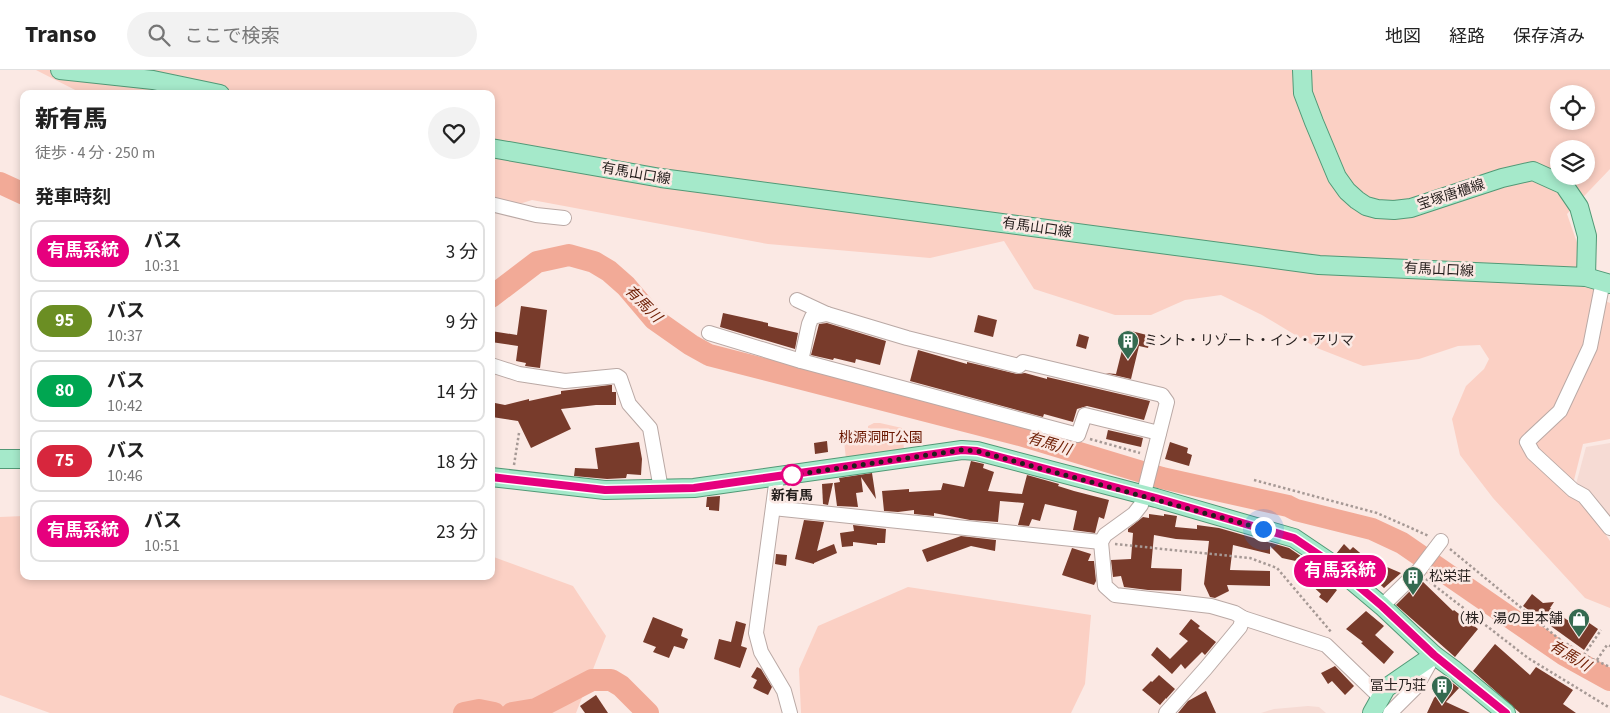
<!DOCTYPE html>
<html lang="ja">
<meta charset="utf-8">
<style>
body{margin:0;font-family:"Source Sans 3","Noto Sans JP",sans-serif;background:#f2f2f2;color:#222;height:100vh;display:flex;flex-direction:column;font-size:19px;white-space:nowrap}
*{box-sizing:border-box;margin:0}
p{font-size:16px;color:#767676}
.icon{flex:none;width:28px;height:28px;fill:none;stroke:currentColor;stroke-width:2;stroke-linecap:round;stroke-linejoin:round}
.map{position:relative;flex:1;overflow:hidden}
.sheet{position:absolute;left:20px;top:20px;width:475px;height:490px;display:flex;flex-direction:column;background:#fff;border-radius:10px;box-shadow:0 2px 8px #0003}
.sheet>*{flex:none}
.badge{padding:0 10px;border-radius:16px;font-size:18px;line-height:32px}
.controls{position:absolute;left:1550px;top:15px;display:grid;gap:10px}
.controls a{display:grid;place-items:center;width:45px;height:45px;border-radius:50%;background:#fff;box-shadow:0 2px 8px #0003;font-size:25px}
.you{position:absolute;width:25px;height:25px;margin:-12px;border:4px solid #fff;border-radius:50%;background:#1a73e8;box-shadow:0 0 0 8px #1a73e833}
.map>.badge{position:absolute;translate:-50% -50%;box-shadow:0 0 0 2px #fff}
h2{padding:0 15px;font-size:19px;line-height:45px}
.round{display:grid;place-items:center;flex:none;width:52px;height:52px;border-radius:26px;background:#f2f2f2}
.overview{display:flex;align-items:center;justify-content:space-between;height:85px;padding:0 15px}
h1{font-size:24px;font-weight:800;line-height:38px}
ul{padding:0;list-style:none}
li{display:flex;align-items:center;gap:15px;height:62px;margin:0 10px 8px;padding:0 5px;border:2px solid #e0e0e0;border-radius:10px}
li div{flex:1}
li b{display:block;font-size:19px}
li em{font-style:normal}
li .badge{min-width:55px;font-weight:700;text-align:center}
header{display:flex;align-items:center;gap:30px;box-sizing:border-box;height:70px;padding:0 25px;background:#fff;border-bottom:1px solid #e0e0e0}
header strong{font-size:24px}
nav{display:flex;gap:28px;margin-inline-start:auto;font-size:18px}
.search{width:350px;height:45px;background:#f2f2f2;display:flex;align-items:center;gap:12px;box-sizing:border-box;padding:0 18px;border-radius:28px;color:#767676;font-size:19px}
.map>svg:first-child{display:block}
</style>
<header>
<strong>Transo</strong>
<div class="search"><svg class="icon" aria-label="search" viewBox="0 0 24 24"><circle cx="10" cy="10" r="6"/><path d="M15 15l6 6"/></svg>ここで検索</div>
<nav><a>地図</a><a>経路</a><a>保存済み</a></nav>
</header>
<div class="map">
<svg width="1610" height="643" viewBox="0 0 1610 643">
<rect width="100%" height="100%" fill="#fbe9e4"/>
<g fill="#f6dbd4">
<polygon points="1610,373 1610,449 1576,414 1586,377"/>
<polygon points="1308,636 1319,637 1326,643 1261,643 1274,639"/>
</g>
<g fill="#fbd0c4" fill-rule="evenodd">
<path d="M36,0h1574v99l-43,45 29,83 14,6v136l-27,5 -10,40 37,57v67l-25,-10 -92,-100 -33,-43 -8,-36 14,-33 18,-17 5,-10 -9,-14 -22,1 -39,13 -56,7 -46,-18 -55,-33 -41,-20 -36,5 -34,15h-36l-81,-26 -30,-48 -74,17 -162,-14 -236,-44 -41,13v-119h-408zM1559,24h27v27h-27zM1559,79h27v27h-27z"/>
<polygon points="874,353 880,353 902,358 904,379 846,389 844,371 855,368 859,364 868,361 868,356"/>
<polygon points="24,446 24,506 491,506 491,486 573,516 606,566 576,643 50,643 0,625 0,447"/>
<polygon points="908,517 1091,545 1085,614 1071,643 801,643 799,599 818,556"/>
</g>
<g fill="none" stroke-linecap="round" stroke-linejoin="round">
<g stroke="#f2aa97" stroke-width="22">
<polyline points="0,113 24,124"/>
<polyline points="491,227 537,192 569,185 594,192 609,201 626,216 654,249 691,275 709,285 1020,365 1162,408 1288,436 1296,440 1372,459 1402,473 1563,584 1610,610"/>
<polyline points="464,643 479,640 494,643"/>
<polyline points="512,643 536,639 592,610 611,610 621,616 648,643"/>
</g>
</g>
<g fill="#783b2b">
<polygon points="521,236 547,240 540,298 525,296 526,293 516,291 518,276 491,272 491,261 517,265"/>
<polygon points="723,243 768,253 768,256 798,263 795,279 720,257"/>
<polygon points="978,245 997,250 993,267 974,262"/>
<polygon points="827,253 886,271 880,295 856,289 855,293 834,288 833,290 811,285 819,254"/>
<polygon points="1127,260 1151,266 1148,278 1139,276 1131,309 1105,303 1116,304"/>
<polygon points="1079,264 1089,267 1086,279 1076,276"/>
<polygon points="918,280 967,294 967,292 1017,304 1025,303 1047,309 1047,307 1150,331 1144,350 1087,336 1077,339 1073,352 1044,344 1043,347 910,311"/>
<polygon points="610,315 612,315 612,322 616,322 616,335 596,335 561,339 571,359 531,378 518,351 492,347 495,333 505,335 529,329 529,331 561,324 561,321"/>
<polygon points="1108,360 1143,368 1141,377 1106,369"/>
<polygon points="827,371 828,382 815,384 814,373"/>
<polygon points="639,372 642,389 641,405 627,404 626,408 607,409 574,406 575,398 598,399 595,378"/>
<polygon points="1170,372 1188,378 1187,383 1192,385 1189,396 1165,389"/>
<polygon points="971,391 984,394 983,398 994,402 988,421 1022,424 1027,405 1059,414 1058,416 1074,421 1109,430 1104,449 1099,447 1095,463 1073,460 1077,441 1045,434 1040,451 1032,449 1029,456 1018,455 1024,433 1000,431 998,452 970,450 934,443 934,446 914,444 914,440 898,442 884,441 882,421 909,419 909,422 941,420 943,413 964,417"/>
<polygon points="872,403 876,429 861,407 863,422 856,423 858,437 837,436 834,413 840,412 839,408"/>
<polygon points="833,413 828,435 823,434 822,414"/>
<polygon points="720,426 719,441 709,440 709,437 706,437 707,427"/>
<polygon points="1149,444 1164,446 1164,444 1177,446 1175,457 1197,459 1197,455 1219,458 1289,478 1314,495 1282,488 1270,476 1270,484 1233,475 1230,500 1270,501 1270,516 1227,515 1229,521 1215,528 1210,527 1204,514 1209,471 1176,469 1154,465 1151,498 1182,499 1181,521 1148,520 1124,517 1121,506 1113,507 1111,490 1131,489 1133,463 1128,462 1128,459 1143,447 1149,448"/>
<polygon points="804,450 824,452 817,481 834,474 837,483 814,493 814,494 795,489"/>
<polygon points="853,455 886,459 885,473 877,473 877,475 853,472 853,476 842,477 840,463 854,461"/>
<polygon points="961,466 996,470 995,481 971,476 927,492 922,480"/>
<polygon points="1344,474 1350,480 1353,477 1383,502 1387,497 1401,503 1384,518 1372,507 1368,511 1336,484"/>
<polygon points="1072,478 1091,484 1088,491 1094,491 1096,511 1094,515 1062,505"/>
<polygon points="776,484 787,485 786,496 775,494"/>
<polygon points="1296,501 1323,501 1333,509 1329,514 1337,520 1327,533 1319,527 1321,524"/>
<polygon points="1421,510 1453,541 1454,540 1478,559 1455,587 1396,535"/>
<polygon points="1532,524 1543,533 1554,532 1550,538 1576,556 1582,548 1598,559 1584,580 1523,536"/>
<polygon points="1366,541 1384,556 1375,565 1394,582 1384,594 1361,573 1363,572 1346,559"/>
<polygon points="653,547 683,559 681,566 688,569 684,579 674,576 669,588 653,582 656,577 643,572"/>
<polygon points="1191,549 1200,556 1198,558 1216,572 1205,585 1202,582 1185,599 1181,594 1172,604 1151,585 1157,577 1170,589 1188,571 1179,564"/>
<polygon points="736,551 746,554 741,576 747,578 740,598 714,589 719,569 731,572"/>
<polygon points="1495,574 1530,605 1536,597 1573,620 1563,634 1576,643 1520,643 1473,601"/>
<polygon points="1335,596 1354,616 1345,625 1332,611 1328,614 1321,603"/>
<polygon points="757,597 761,599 772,617 768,625 753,618 757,610 751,607"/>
<polygon points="1159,605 1175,619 1166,629 1166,628 1160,635 1142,620 1151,611 1152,612"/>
<polygon points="1450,611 1459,618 1446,632 1470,643 1427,643 1434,628"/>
<polygon points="1206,621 1216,643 1178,643 1188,631"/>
<polygon points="596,625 608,643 585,643 580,636"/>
</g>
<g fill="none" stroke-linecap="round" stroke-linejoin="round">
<g stroke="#baa9a5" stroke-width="16">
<g id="minor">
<polyline points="491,134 536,145 564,148"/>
<polyline points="1603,211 1590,277 1560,341 1527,372 1533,383 1573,420 1584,426 1610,458"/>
<polyline points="797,230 827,244 907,268 1019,296 1023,292 1162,325 1167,332 1141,435 1134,444 1105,465 1101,472 1105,516 1115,525 1211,536 1235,543 1243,548 1326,575 1380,627"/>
<polyline points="709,263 801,291 1078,365 1085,345 1159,363"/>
<polyline points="801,291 809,254 812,247 827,244"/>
<polyline points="491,295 519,304 565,311 617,306 620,308 629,334 650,358 661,419"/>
<polyline points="777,407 756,563 761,582 784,621 790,643"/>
<polyline points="773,438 1101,472"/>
<polyline points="1382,536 1419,500 1441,471"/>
<polyline points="1166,643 1206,598 1240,557 1243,548"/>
<polyline points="1390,643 1416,617 1433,587"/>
</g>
</g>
<g stroke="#519976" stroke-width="20">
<g id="major">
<polyline points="60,0 153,10 220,24"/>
<polyline points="1302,0 1303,23 1314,52 1337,107 1347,121 1357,130 1366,136 1377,139 1394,140 1411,138 1502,108 1533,101 1564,115 1579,137 1587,166 1586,207"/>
<polyline points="491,78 661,108 1319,195 1586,207 1610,214"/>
<polyline points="0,389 24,389"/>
<polyline points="491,407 605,420 694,418 962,380 977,381 1156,428 1294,468 1331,493 1382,536 1434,585 1453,599 1506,643"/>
<polyline points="1372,643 1386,618 1434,585"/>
</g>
</g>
<g stroke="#a69995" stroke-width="2.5" stroke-dasharray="2.5 2.5" stroke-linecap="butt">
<polyline points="1090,369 1140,383"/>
<polyline points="514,395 519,363"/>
<polyline points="1254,410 1377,443 1429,466"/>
<polyline points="1115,474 1250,488 1277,498 1332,563"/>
<polyline points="1450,479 1558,568 1584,585 1610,597"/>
<polyline points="1426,509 1528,588 1610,638"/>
<polyline points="1584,585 1601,560"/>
<polyline points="1597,590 1607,575 1610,576"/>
</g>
<use href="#minor" stroke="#fff" stroke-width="14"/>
<use href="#major" stroke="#a5e9ca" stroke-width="18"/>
</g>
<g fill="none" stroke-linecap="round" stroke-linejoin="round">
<g stroke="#fff" stroke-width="11">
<polyline id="line" points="491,407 605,420 694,418 962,380 977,381 1156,428 1294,468 1331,493 1382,536 1434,585 1506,643"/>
</g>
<use href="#line" stroke="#e6007e" stroke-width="8"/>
<polyline stroke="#241e1c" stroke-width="5" stroke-dasharray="0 9" points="792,405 962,380 977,381 1263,459"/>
</g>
<defs>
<g id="building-pin" transform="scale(1.125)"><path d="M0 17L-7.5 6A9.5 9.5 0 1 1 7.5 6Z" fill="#346a50" stroke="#fbe9e4"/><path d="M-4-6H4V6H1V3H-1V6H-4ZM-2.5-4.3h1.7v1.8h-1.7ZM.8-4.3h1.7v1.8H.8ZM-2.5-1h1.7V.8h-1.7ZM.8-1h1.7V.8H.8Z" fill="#fff"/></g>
<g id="shop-pin" transform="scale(1.125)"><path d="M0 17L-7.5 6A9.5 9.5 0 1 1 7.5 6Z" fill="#346a50" stroke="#fbe9e4"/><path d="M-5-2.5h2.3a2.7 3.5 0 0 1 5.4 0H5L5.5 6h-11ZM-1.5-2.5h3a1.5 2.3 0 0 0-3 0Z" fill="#fff"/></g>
</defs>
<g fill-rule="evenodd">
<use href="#building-pin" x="1128" y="271"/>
<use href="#building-pin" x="1413" y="507"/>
<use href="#shop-pin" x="1579" y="549"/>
<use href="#building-pin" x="1442" y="616"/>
</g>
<circle fill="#fff" stroke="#e6007e" stroke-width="2.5" cx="792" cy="405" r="10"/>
<g text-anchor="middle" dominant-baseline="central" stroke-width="5" stroke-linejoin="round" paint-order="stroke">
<g font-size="14" fill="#241e1c" stroke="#fbe9e4">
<text transform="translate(636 104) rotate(10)">有馬山口線</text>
<text transform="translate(1451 125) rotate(-18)">宝塚唐櫃線</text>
<text transform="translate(1037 158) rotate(8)">有馬山口線</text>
<text transform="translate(1439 200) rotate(3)">有馬山口線</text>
</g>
<g font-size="14" fill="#241e1c" stroke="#fbe9e4" text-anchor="start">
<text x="1144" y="271">ミント・リゾート・イン・アリマ</text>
<text x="1429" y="507">松栄荘</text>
<text x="1563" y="549" text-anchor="end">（株）湯の里本舗</text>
<text x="1426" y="616" text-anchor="end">冨士乃荘</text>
</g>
<g font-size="14" fill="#691700" stroke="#fbe9e4">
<text x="881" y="368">桃源洞町公園</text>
</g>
<g font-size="14" font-weight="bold" fill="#241e1c" stroke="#fbe9e4">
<text x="792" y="426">新有馬</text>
</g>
<g font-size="15" font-style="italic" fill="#6e1d03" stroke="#fbe9e4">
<text transform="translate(643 234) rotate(45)">有馬川</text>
<text transform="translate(1049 374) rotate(17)">有馬川</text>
<text transform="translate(1570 586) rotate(31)">有馬川</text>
</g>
</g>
</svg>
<div class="controls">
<a><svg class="icon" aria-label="locate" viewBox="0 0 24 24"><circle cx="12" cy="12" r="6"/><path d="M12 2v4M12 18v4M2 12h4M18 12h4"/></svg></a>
<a><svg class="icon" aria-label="layers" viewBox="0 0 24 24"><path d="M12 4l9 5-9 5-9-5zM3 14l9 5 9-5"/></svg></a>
</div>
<div class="you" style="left:1263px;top:459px"></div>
<b class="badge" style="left:1340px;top:501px;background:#e6007e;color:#fff">有馬系統</b>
<section class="sheet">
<div class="overview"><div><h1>新有馬</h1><p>徒歩 · 4 分 · 250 m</p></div><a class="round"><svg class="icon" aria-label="heart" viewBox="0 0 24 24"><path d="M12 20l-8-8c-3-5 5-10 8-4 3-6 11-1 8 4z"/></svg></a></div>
<h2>発車時刻</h2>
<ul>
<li><span class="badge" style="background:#e6007e;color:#fff">有馬系統</span><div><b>バス</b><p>10:31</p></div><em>3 分</em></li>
<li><span class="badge" style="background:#6b8e23;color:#fff">95</span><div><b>バス</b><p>10:37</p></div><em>9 分</em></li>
<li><span class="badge" style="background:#00a651;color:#fff">80</span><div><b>バス</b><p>10:42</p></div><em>14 分</em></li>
<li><span class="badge" style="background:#d7263d;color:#fff">75</span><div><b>バス</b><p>10:46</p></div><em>18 分</em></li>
<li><span class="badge" style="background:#e6007e;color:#fff">有馬系統</span><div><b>バス</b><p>10:51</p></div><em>23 分</em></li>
</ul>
</section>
</div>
